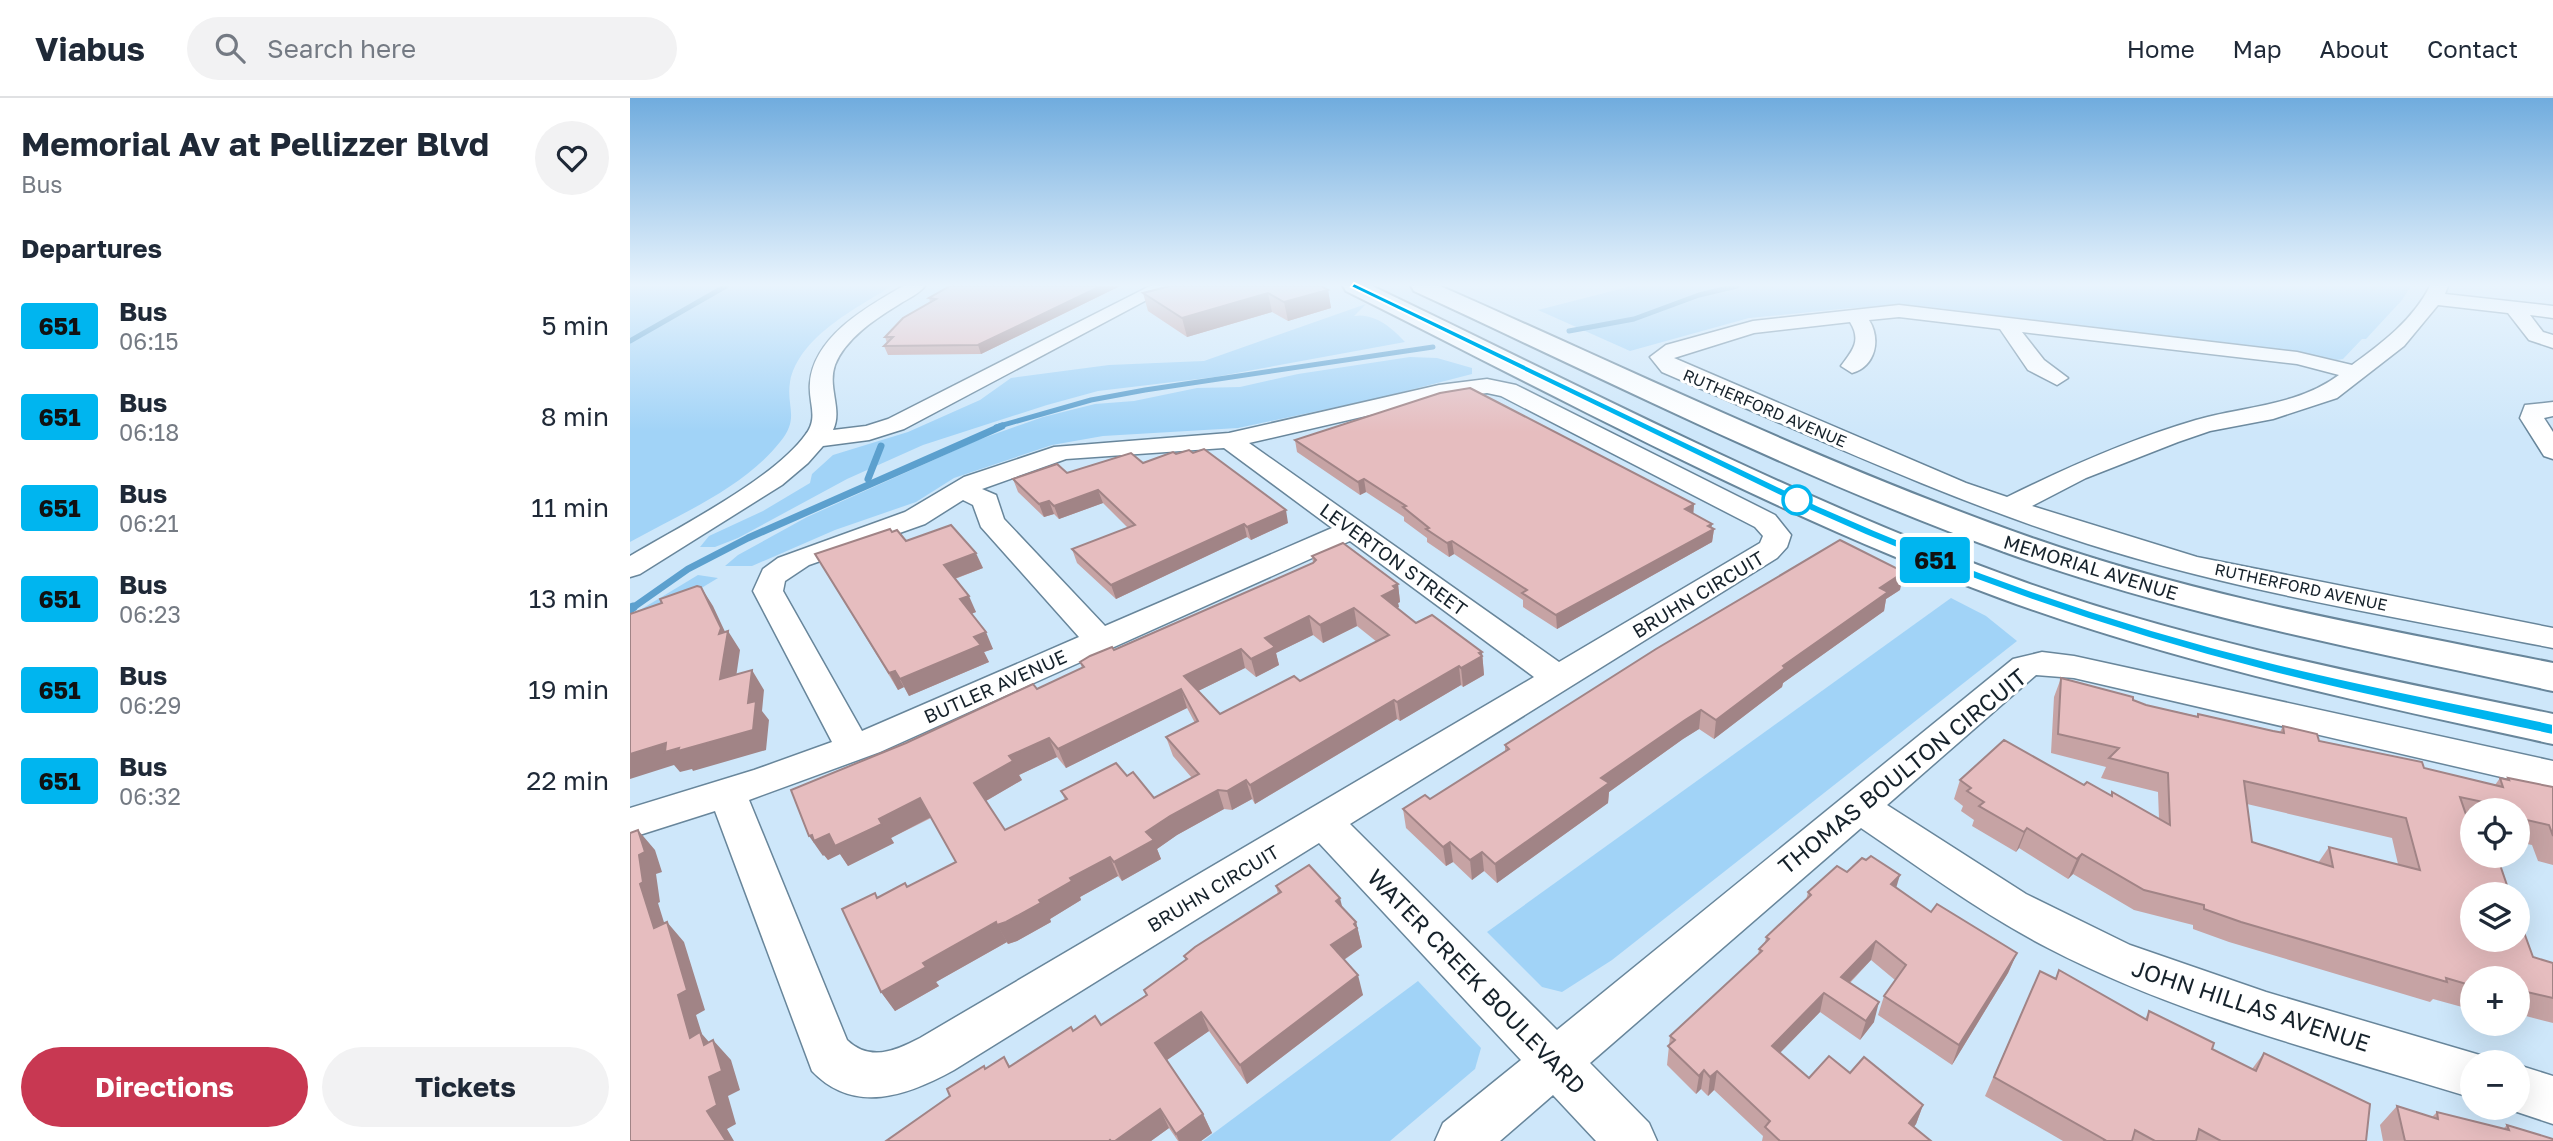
<!DOCTYPE html>
<meta charset="utf-8">
<style>
body{margin:0;font-family:"Golos Text",sans-serif;background:#f2f2f3;color:#1f2937;height:100vh;display:flex;flex-direction:column;font-size:26px;white-space:nowrap}
*{box-sizing:border-box;margin:0}
p{font-size:23px;color:#747a83}
.icon{flex:none;width:38px;height:38px;fill:none;stroke:currentColor;stroke-width:2;stroke-linecap:round;stroke-linejoin:round}
.map{position:relative;flex:1;overflow:hidden}
.sheet{display:flex;flex-direction:column;background:#fff;width:630px}
.sheet>*{flex:none}
.badge{padding:0 14px;border-radius:5px;font-size:24px;line-height:46px}
.fabs{position:absolute;left:1830px;top:700px;display:grid;gap:14px}
.fabs a{display:grid;place-items:center;width:70px;height:70px;border-radius:50%;background:#fff;box-shadow:0 7px 28px #0002;font-size:35px}
.map>.badge{position:absolute;translate:-50% -50%;box-shadow:0 0 0 4px #fff}
h2{padding:0 21px;font-size:26px;line-height:63px}
.round{display:grid;place-items:center;flex:none;width:74px;height:74px;border-radius:37px;background:#f2f2f3}
.summary{display:flex;align-items:center;justify-content:space-between;height:119px;padding:0 21px}
h1{font-size:33px;font-weight:700;line-height:52px}
.primary-button{display:flex;gap:14px;margin-top:auto;padding:14px 21px}
.primary-button a{flex:1;height:80px;border-radius:42px;background:#c83852;color:#fff;font-size:28px;font-weight:700;line-height:80px;text-align:center}
.primary-button a+a{background:#f2f2f3;color:#1f2937}
ul{padding:0;list-style:none}
li{display:flex;align-items:center;gap:21px;height:91px;padding:0 21px}
li div{flex:1}
li b{display:block;font-size:26px}
li em{font-style:normal}
li .badge{min-width:77px;font-weight:700;text-align:center}
header{display:flex;align-items:center;gap:42px;box-sizing:border-box;height:98px;padding:0 35px;background:#fff;border-bottom:2px solid #e0e1e3}
header strong{font-size:33px}
nav{display:flex;gap:38px;margin-inline-start:auto;font-size:24px}
.search{width:490px;height:63px;background:#f2f2f3;display:flex;align-items:center;gap:18px;box-sizing:border-box;padding:0 24px;border-radius:38px;color:#747a83;font-size:26px}
main{display:flex;flex:1;min-height:0}
.map>svg:first-child{display:block}
</style>
<header>
<strong>Viabus</strong>
<div class="search"><svg class="icon" aria-label="search" viewBox="0 0 24 24"><circle cx="10" cy="10" r="6"/><path d="M15 15l6 6"/></svg>Search here</div>
<nav><a>Home</a><a>Map</a><a>About</a><a>Contact</a></nav>
</header>
<main>
<section class="sheet">
<div class="summary"><div><h1>Memorial Av at Pellizzer Blvd</h1><p>Bus</p></div><a class="round"><svg class="icon" aria-label="heart" viewBox="0 0 24 24"><path d="M12 20l-8-8c-3-5 5-10 8-4 3-6 11-1 8 4z"/></svg></a></div>
<h2>Departures</h2>
<ul>
<li><span class="badge" style="background:#00b5ef;color:#111">651</span><div><b>Bus</b><p>06:15</p></div><em>5 min</em></li>
<li><span class="badge" style="background:#00b5ef;color:#111">651</span><div><b>Bus</b><p>06:18</p></div><em>8 min</em></li>
<li><span class="badge" style="background:#00b5ef;color:#111">651</span><div><b>Bus</b><p>06:21</p></div><em>11 min</em></li>
<li><span class="badge" style="background:#00b5ef;color:#111">651</span><div><b>Bus</b><p>06:23</p></div><em>13 min</em></li>
<li><span class="badge" style="background:#00b5ef;color:#111">651</span><div><b>Bus</b><p>06:29</p></div><em>19 min</em></li>
<li><span class="badge" style="background:#00b5ef;color:#111">651</span><div><b>Bus</b><p>06:32</p></div><em>22 min</em></li>
</ul>
<div class="primary-button"><a>Directions</a><a>Tickets</a></div>
</section>
<div class="map">
<svg width="1923" height="1043" viewBox="0 0 1923 1043">
<rect width="100%" height="100%" fill="#cee7fa"/>
<g fill="#a1d3f7">
<path d="M0,188h262c-35,22 -93,50 -102,96 -4,25 10,36 -10,60 -36,46 -100,72 -150,100z"/>
<polygon points="1002,188 1781,188 1772,202 1736,241 1732,241 1713,261 1707,262 1672,255 1292,208 1221,210 1119,220 1000,253 908,212"/>
<path d="M736,206l-12,12c19,-4 39,12 51,26l-190,35 -117,14 -51,14 -124,40 -76,34 -109,59 -23,9h-15l9,-11 54,-25 47,-28 2,-9 21,-19 75,-23 72,-32 31,-22 98,-13 95,-4z"/>
<polygon points="780,259 807,260 842,270 842,276 753,299 608,330 473,338 422,347 324,380 286,404 205,432 122,468 95,468 108,457 177,419 348,342 413,319 465,306 504,303 567,290 610,289 668,276"/>
<polygon points="68,477 88,480 0,533 0,518"/>
<polygon points="1321,500 1356,518 1387,543 982,862 932,894 912,889 857,834"/>
<polygon points="788,883 851,950 845,971 760,1043 573,1043"/>
</g>
<g fill="none" stroke-linecap="round" stroke-linejoin="round">
<g stroke="#5ca0ce" stroke-width="5">
<polyline points="939,233 1004,221 1069,197 1107,188"/>
<polyline points="0,243 96,188"/>
<polyline points="366,329 461,302 515,292 803,249"/>
</g>
<g stroke="#5ca0ce" stroke-width="7">
<polyline points="238,381 251,348"/>
<polyline points="1,511 58,471 118,440 372,328"/>
</g>
<polyline stroke="#5ca0ce" stroke-width="9" points="0,511 3,509"/>
<g stroke="#68869b" stroke-width="3">
<g id="minor">
<path d="M273,188h22c-6,8 -18,13 -27,19 -23,14 -53,34 -63,60 -8,23 8,44 -2,65l33,-4 22,-7 262,-133h23l-269,143 -35,11 -46,6 -15,17 -26,22 -142,89 -10,3v-21c49,-29 144,-77 176,-122 13,-17 2,-32 4,-51 4,-47 57,-76 93,-97z"/>
<path d="M1800,188h18l-3,8 108,12v12l-23,-3 13,17 10,3v13l-24,-8 -21,-27 -70,-8 -34,41 -67,52 -64,21 -63,12 -32,11 -92,36 -54,28 165,51 356,71v20c-155,-31 -314,-56 -465,-104 -145,-46 -285,-112 -426,-172l-12,-15 16,-12 87,-24 146,-16 398,47 55,13c30,-22 61,-45 78,-79zM1269,219l101,12 28,41 29,15 11,-7 -24,-18 -22,-28 275,32 42,11c-42,31 -94,31 -143,45 -65,19 -128,47 -189,77l-41,-14 -292,-125 80,-25 96,-11c12,19 2,29 -9,44l11,7c24,-7 29,-34 17,-53z"/>
<path d="M857,281l29,6 259,130 16,20 -4,12 -10,11 -427,266 207,206 456,-371 29,-7 32,4 479,105v28l-479,-111 -38,-3 -149,130 139,89 104,51 136,47 224,66 2,4h-19v36c-143,-44 -292,-81 -425,-150 -66,-34 -126,-79 -187,-120l-271,235 59,60 8,18h-61l-43,-46 -53,46h-65l8,-18 78,-63 -202,-217 -365,227c-47,26 -100,45 -142,1l-97,-260 -85,27v-30l124,-38 78,-28 -79,-151 10,-22 15,-11 127,-46 59,-35 90,-30 175,-14 210,-48zM857,295l14,3 254,131 8,9 -3,7 -201,119 -310,-219 190,-44zM594,350l108,80 -227,98 -101,-107 -8,-24 -14,-6 84,-30zM333,402l10,5 8,22 98,110 -217,94 -79,-140 2,-10 24,-16 116,-41zM720,443l184,136 -614,361c-25,13 -50,24 -73,2l-98,-240 131,-48z"/>
<polygon points="1923,304 1923,318 1914,320 1923,334 1923,361 1914,358 1890,320 1895,307"/>
<polygon points="1888,967 1923,978 1923,1026 1875,1010 1888,1010"/>
</g>
</g>
<g stroke="#68869b" stroke-width="4">
<g id="major">
<path d="M713,188h29c215,103 427,215 652,296 172,61 351,95 529,132v30c-187,-41 -374,-80 -553,-146 -226,-83 -439,-200 -654,-307z"/>
<path d="M781,188h29c197,87 392,182 595,253 168,59 344,89 518,124v28c-182,-40 -367,-74 -543,-137 -204,-73 -399,-172 -596,-263z"/>
</g>
</g>
<use href="#minor" fill="#fff" fill-rule="evenodd"/>
<use href="#major" fill="#fff" fill-rule="evenodd"/>
</g>
<g fill="#c6a3a4" fill-rule="evenodd">
<polygon points="320,188 490,188 351,256 258,257 254,248 257,245 255,239 300,204 299,200"/>
<polygon points="698,192 701,210 658,223 642,214 557,239 518,213 513,195"/>
<polygon points="665,342 1064,406 1063,416 1084,431 1082,444 927,531 893,509 893,502 824,456 819,459 797,444 797,440 774,423 774,419 736,394 730,397 667,354"/>
<polygon points="513,365 658,425 621,442 617,439 486,501 447,465 442,451 498,430 473,405 429,421 424,416 414,419 388,394 383,381 437,375"/>
<polygon points="262,434 276,443 353,470 325,481 346,514 341,516 363,551 354,554 359,564 279,598 274,589 268,592 185,456"/>
<path d="M682,458l86,28 2,18 -2,1 1,4 -2,1 19,15 66,29 2,23 -21,12 -2,-2 -61,36 -3,-2 -142,85 -3,-5 -20,11 -8,-1 -47,26 -20,14 4,10 -39,22 -4,-5 -38,21 1,3 -31,19 1,3 -34,19 -9,3 -1,-2 -71,40 3,4 -44,25 -14,-19 -3,-95 30,-10 48,-25 -25,-44 -40,20 3,5 -46,23 -8,-12 -12,6 -4,-5 -1,1 214,-167 45,-21 -2,-6 34,-12 199,-87zM727,528l20,16 -77,39 -80,33 -22,-23 47,-23 11,9 23,-12 -3,-12 37,-18 10,8zM557,610l8,15 -29,14 7,19 19,22 -38,20 -27,-22 -66,15 4,9 -60,30 -19,-29 36,-21 -3,-5 38,-18 9,11z"/>
<polygon points="1270,492 1256,501 1254,513 1153,585 1152,589 1084,641 1069,631 1053,641 979,694 978,705 867,785 854,773 842,782 823,764 816,768 776,730 773,711 800,701 875,653 875,647"/>
<path d="M1431,580l85,27 51,11 1,-2 82,18 3,-6 36,15 105,27 71,17 5,-7 6,2 2,-2 45,9v78l-15,-4 -6,-16 -14,-3v-32h-45v13l-5,-1 5,34 60,101 20,6v60l-35,-9v-36h-45v32l-40,-11 -3,3 -201,-60 -36,-13v-4l-59,-15 -61,-36 -5,5 -49,-31 -3,4 -44,-26 2,-6 -13,-9 2,-5 -9,-7 6,-19 124,5 26,10 2,-3 47,27 -1,-27 -57,-14 5,-11 -55,-14 3,-56zM1617,706l145,34 6,26 -69,-17 -11,16 -66,-21z"/>
<polygon points="1217,774 1266,789 1301,814 1387,855 1378,875 1322,967 1248,917 1254,898 1265,882 1241,862 1220,885 1244,924 1230,942 1190,914 1150,955 1179,980 1220,975 1293,1007 1286,1026 1284,1029 1301,1043 1132,1043 1133,1038 1084,992 1078,998 1071,991 1066,996 1037,967 1040,938 1128,857 1129,851 1135,845 1136,839 1176,802 1178,794"/>
<polygon points="646,788 712,810 726,824 732,849 714,862 733,897 617,986 579,933 537,962 573,1016 582,1035 571,1043 548,1043 539,1030 521,1043 256,1043 320,998 356,971 374,959 380,968 443,933 471,927 516,897 514,892 556,862 554,858 648,796"/>
<polygon points="1429,872 1515,921 1519,913 1582,951 1622,971 1634,955 1736,1043 1433,1043 1355,998 1410,873 1425,881"/>
<polygon points="1767,1008 1802,1019 1807,1014 1873,1031 1877,1027 1923,1043 1753,1043 1750,1027"/>
</g>
<g fill="#a18486">
<polygon points="471,188 490,188 351,256 348,247"/>
<polygon points="698,192 701,210 658,223 654,204"/>
<polygon points="638,195 642,214 557,239 552,220"/>
<polygon points="734,381 736,394 730,397 728,384"/>
<polygon points="468,392 473,405 429,421 424,408"/>
<polygon points="419,403 424,416 414,419 409,406"/>
<polygon points="1064,406 1063,419 1055,411"/>
<polygon points="656,412 658,425 621,442 617,429"/>
<polygon points="614,426 617,439 486,501 481,487"/>
<polygon points="1082,426 1081,432 1084,431 1082,444 927,531 926,517"/>
<polygon points="822,443 824,456 819,459 817,445"/>
<polygon points="346,455 353,470 321,482 314,467"/>
<polygon points="1274,474 1270,492 1256,501 1254,513 1153,585 1152,589 1084,641 1086,622 1250,490"/>
<polygon points="768,486 770,504 768,505 769,509 755,516 752,498 763,488"/>
<polygon points="71,489 83,508 97,538 98,533 110,552 103,600 90,581 89,536"/>
<polygon points="339,498 346,514 338,517 330,501"/>
<polygon points="724,510 727,528 693,545 690,527"/>
<polygon points="679,518 683,537 646,555 649,567 626,579 621,561 635,540"/>
<polygon points="356,534 363,551 354,554 359,564 279,598 270,581 344,539"/>
<polygon points="611,551 615,570 560,597 554,578"/>
<polygon points="852,554 854,577 833,589 831,570"/>
<polygon points="829,568 831,587 770,623 767,604"/>
<polygon points="122,572 134,592 132,613 139,622 136,652 63,673 62,671 50,674 44,667 0,681 0,656 36,645 118,605"/>
<polygon points="265,573 274,589 268,592 259,575"/>
<polygon points="551,591 557,610 436,670 428,651"/>
<polygon points="764,602 767,621 625,706 620,687"/>
<polygon points="1071,612 1069,631 1053,641 979,694 978,705 867,785 865,766 971,680 1055,622"/>
<polygon points="419,640 427,659 389,677 392,682 354,704 344,685 379,658"/>
<polygon points="616,682 622,701 602,712 597,693"/>
<polygon points="588,692 594,711 547,737 527,751 531,761 492,783 484,764 516,734 540,718"/>
<polygon points="290,700 301,719 261,740 264,745 218,768 210,756 198,762 194,757 193,758 179,738 182,737 199,736 249,721"/>
<polygon points="1397,730 1389,750 1386,754 1394,734"/>
<polygon points="8,732 25,752 32,774 26,776 30,804 28,805 42,850 24,830 10,786"/>
<polygon points="820,744 823,764 816,768 813,749"/>
<polygon points="852,754 854,773 842,782 840,762"/>
<polygon points="1452,756 1443,776 1438,781 1447,761"/>
<polygon points="480,759 488,778 450,799 451,802 420,821 421,824 387,843 378,846 367,827 409,802 440,780"/>
<polygon points="1270,777 1264,797 1261,786"/>
<polygon points="710,800 715,820 706,803"/>
<polygon points="37,824 54,844 75,912 66,917 72,936 85,951 83,942 101,962 110,992 98,998 106,1026 97,1031 104,1043 96,1043 77,1013 79,979 60,940 48,897"/>
<polygon points="366,824 377,844 306,884 309,888 265,913 251,894 293,865"/>
<polygon points="726,824 732,849 706,867 701,847"/>
<polygon points="1246,843 1241,862 1206,898 1211,879"/>
<polygon points="1387,855 1378,875 1322,967 1329,947"/>
<polygon points="728,877 733,897 617,986 610,967"/>
<polygon points="1194,895 1190,914 1138,967 1142,948"/>
<polygon points="1249,904 1244,924 1230,942 1236,923"/>
<polygon points="571,914 579,933 534,964 525,945"/>
<polygon points="1074,972 1071,991 1066,996 1069,978"/>
<polygon points="1087,973 1084,992 1078,998 1080,979"/>
<polygon points="1293,1007 1286,1026 1272,1043 1279,1025"/>
<polygon points="530,1011 539,1030 521,1043 485,1043"/>
<polygon points="573,1016 582,1035 571,1043 549,1043 546,1036"/>
</g>
<g fill="#e6bdbf" stroke="#a18486" stroke-width="2" fill-rule="evenodd">
<polygon points="320,188 471,188 348,247 254,248 263,239 255,239 273,220 306,201 299,200"/>
<polygon points="540,188 691,188 698,192 654,204 638,195 552,220 513,195"/>
<polygon points="840,290 1064,406 1055,411 1082,426 1078,428 1084,431 926,517 892,495 897,492 822,443 817,445 796,431 799,430 773,409 776,408 734,381 728,384 665,342 810,295"/>
<polygon points="574,351 656,412 617,429 614,426 481,487 442,451 505,427 468,392 424,408 419,403 409,406 383,381 427,366 437,375 501,355 513,365 543,354 546,356 559,352 563,355"/>
<polygon points="321,427 346,455 314,467 339,498 330,501 356,534 344,539 351,547 270,581 265,573 259,575 185,456 260,431 262,434 267,432 276,443"/>
<polygon points="1210,442 1274,474 1250,490 1258,494 1153,568 1155,570 1086,622 1071,612 1055,622 971,680 979,685 865,766 852,754 840,762 820,744 813,749 773,711 795,697 800,701 879,651 875,647 1026,551"/>
<path d="M713,445l55,41 -5,2 3,3 -14,7 34,27 16,-8 50,37 -3,1 3,3 -21,12 -2,-2 -62,36 -3,-2 -144,85 -4,-5 -19,11 -9,-1 -48,26 -24,16 8,8 -40,22 -4,-5 -40,21 2,3 -33,19 2,3 -35,19 -9,3 -1,-3 -73,41 3,4 -45,25 -39,-83 33,-16 2,5 28,-15 2,4 49,-25 -36,-64 -41,21 3,5 -47,22 -6,-12 -15,7 -2,-6 -3,1 -18,-46 115,-47 127,-59 4,5 47,-22 -4,-5 10,-6 22,-9 2,3 199,-87 3,-3 -4,-4zM724,510l35,27 -89,46 -6,-5 -74,38 -36,-38 57,-27 10,10 24,-12 -10,-9 44,-22 11,9zM551,591l17,32 -32,16 33,37 -45,24 -21,-26 -6,4 -11,-13 -55,28 6,8 -62,31 -31,-47 39,-22 -4,-5 40,-18 9,11z"/>
<polygon points="67,488 71,489 91,530 89,536 98,533 90,581 122,572 118,605 126,603 123,632 48,653 49,650 35,654 36,645 0,656 0,516 32,505 30,501"/>
<path d="M1431,580l72,19v3l13,5 52,12v-3l75,17 11,2 -1,-7 34,8 2,7 103,21 2,6 79,19 -3,-9 9,2 -1,-2 45,9v49l-4,-11 -31,-7v-8h-6l-1,-2 -51,-11 13,38v21h24l13,38h-37v46h45v-24l15,41 20,6v35l-26,-6 -1,8 -8,-2v-20h-45v8l-27,-8 1,4 -206,-60 -37,-13v-4l-60,-15 -62,-36 -5,5 -50,-31 -3,4 -45,-26 5,-4 -17,-11 4,-3 -11,-8 44,-40 80,45 3,-3 25,14v-4l58,33 -2,-52 -59,-15 10,-10 -61,-14zM1614,683l162,37 14,52 -91,-23 4,20 -81,-25z"/>
<polygon points="8,732 15,754 9,757 13,784 10,786 24,830 37,824 57,892 48,897 60,940 70,934 74,947 83,942 92,973 79,979 87,1007 77,1013 96,1043 0,1043 0,735"/>
<polygon points="1241,758 1270,777 1261,786 1301,814 1307,806 1387,855 1329,947 1254,898 1276,867 1246,843 1211,879 1249,904 1236,923 1194,895 1142,948 1179,980 1199,958 1220,975 1234,959 1293,1007 1279,1025 1301,1043 1150,1043 1135,1029 1140,1023 1087,973 1080,979 1074,972 1069,978 1038,948 1045,942 1040,938 1132,853 1129,851 1139,841 1136,839 1181,797 1178,794 1207,768 1217,774 1232,760 1236,762"/>
<polygon points="679,767 710,800 706,803 726,824 724,826 727,830 701,847 728,877 610,967 571,914 525,945 573,1016 546,1036 530,1011 485,1043 481,1043 480,1042 479,1043 256,1043 320,998 317,991 354,968 355,971 374,959 379,969 441,929 443,933 465,918 471,927 517,897 514,892 557,861 554,858 565,849 651,794 646,788"/>
<polygon points="1429,872 1517,922 1519,913 1584,945 1582,951 1626,973 1634,955 1740,1006 1736,1043 1591,1043 1569,1031 1566,1043 1525,1043 1505,1032 1502,1043 1474,1043 1475,1042 1364,979 1410,873 1426,881"/>
<polygon points="1767,1008 1808,1021 1807,1014 1879,1032 1877,1027 1923,1041 1923,1043 1775,1043"/>
</g>
<linearGradient id="sky" x2="0" y2="1"><stop stop-color="#70acde"/><stop offset="0.56" stop-color="#e9f4fd"/><stop offset="1" stop-color="#e9f4fd" stop-opacity="0"/></linearGradient>
<rect width="1923" height="334" fill="url(#sky)"/>
<path fill="#00b5ef" stroke="#fff" stroke-width="2" d="M724,185l465,223c145,65 295,118 450,156 94,24 189,41 284,62v11c-95,-21 -191,-39 -286,-64 -156,-40 -309,-93 -456,-160l-460,-224z"/>
<circle fill="#fff" stroke="#00b5ef" stroke-width="3.5" cx="1167" cy="402" r="14"/>
<g text-anchor="middle" dominant-baseline="central" stroke-width="6" stroke-linejoin="round" paint-order="stroke">
<g font-size="16" fill="#16222b" stroke="#fff">
<text transform="translate(1135 310) rotate(23)">RUTHERFORD AVENUE</text>
<text transform="translate(1671 489) rotate(12)">RUTHERFORD AVENUE</text>
</g>
<g font-size="19" fill="#16222b" stroke="#fff">
<text transform="translate(764 461) rotate(36)">LEVERTON STREET</text>
<text transform="translate(1461 469) rotate(17)">MEMORIAL AVENUE</text>
<text transform="translate(1068 496) rotate(-31)">BRUHN CIRCUIT</text>
<text transform="translate(365 588) rotate(-24)">BUTLER AVENUE</text>
<text transform="translate(583 790) rotate(-31)">BRUHN CIRCUIT</text>
</g>
<g font-size="23" fill="#16222b" stroke="#fff">
<text transform="translate(1272 673) rotate(-39)">THOMAS BOULTON CIRCUIT</text>
<text transform="translate(847 883) rotate(46)">WATER CREEK BOULEVARD</text>
<text transform="translate(1621 907) rotate(18)">JOHN HILLAS AVENUE</text>
</g>
</g>
</svg>
<div class="fabs">
<a><svg class="icon" aria-label="locate" viewBox="0 0 24 24"><circle cx="12" cy="12" r="6"/><path d="M12 2v4M12 18v4M2 12h4M18 12h4"/></svg></a>
<a><svg class="icon" aria-label="layers" viewBox="0 0 24 24"><path d="M12 4l9 5-9 5-9-5zM3 14l9 5 9-5"/></svg></a>
<a>+</a>
<a>−</a>
</div>
<b class="badge" style="left:1305px;top:462px;background:#00b5ef;color:#111">651</b>
</div>
</main>
